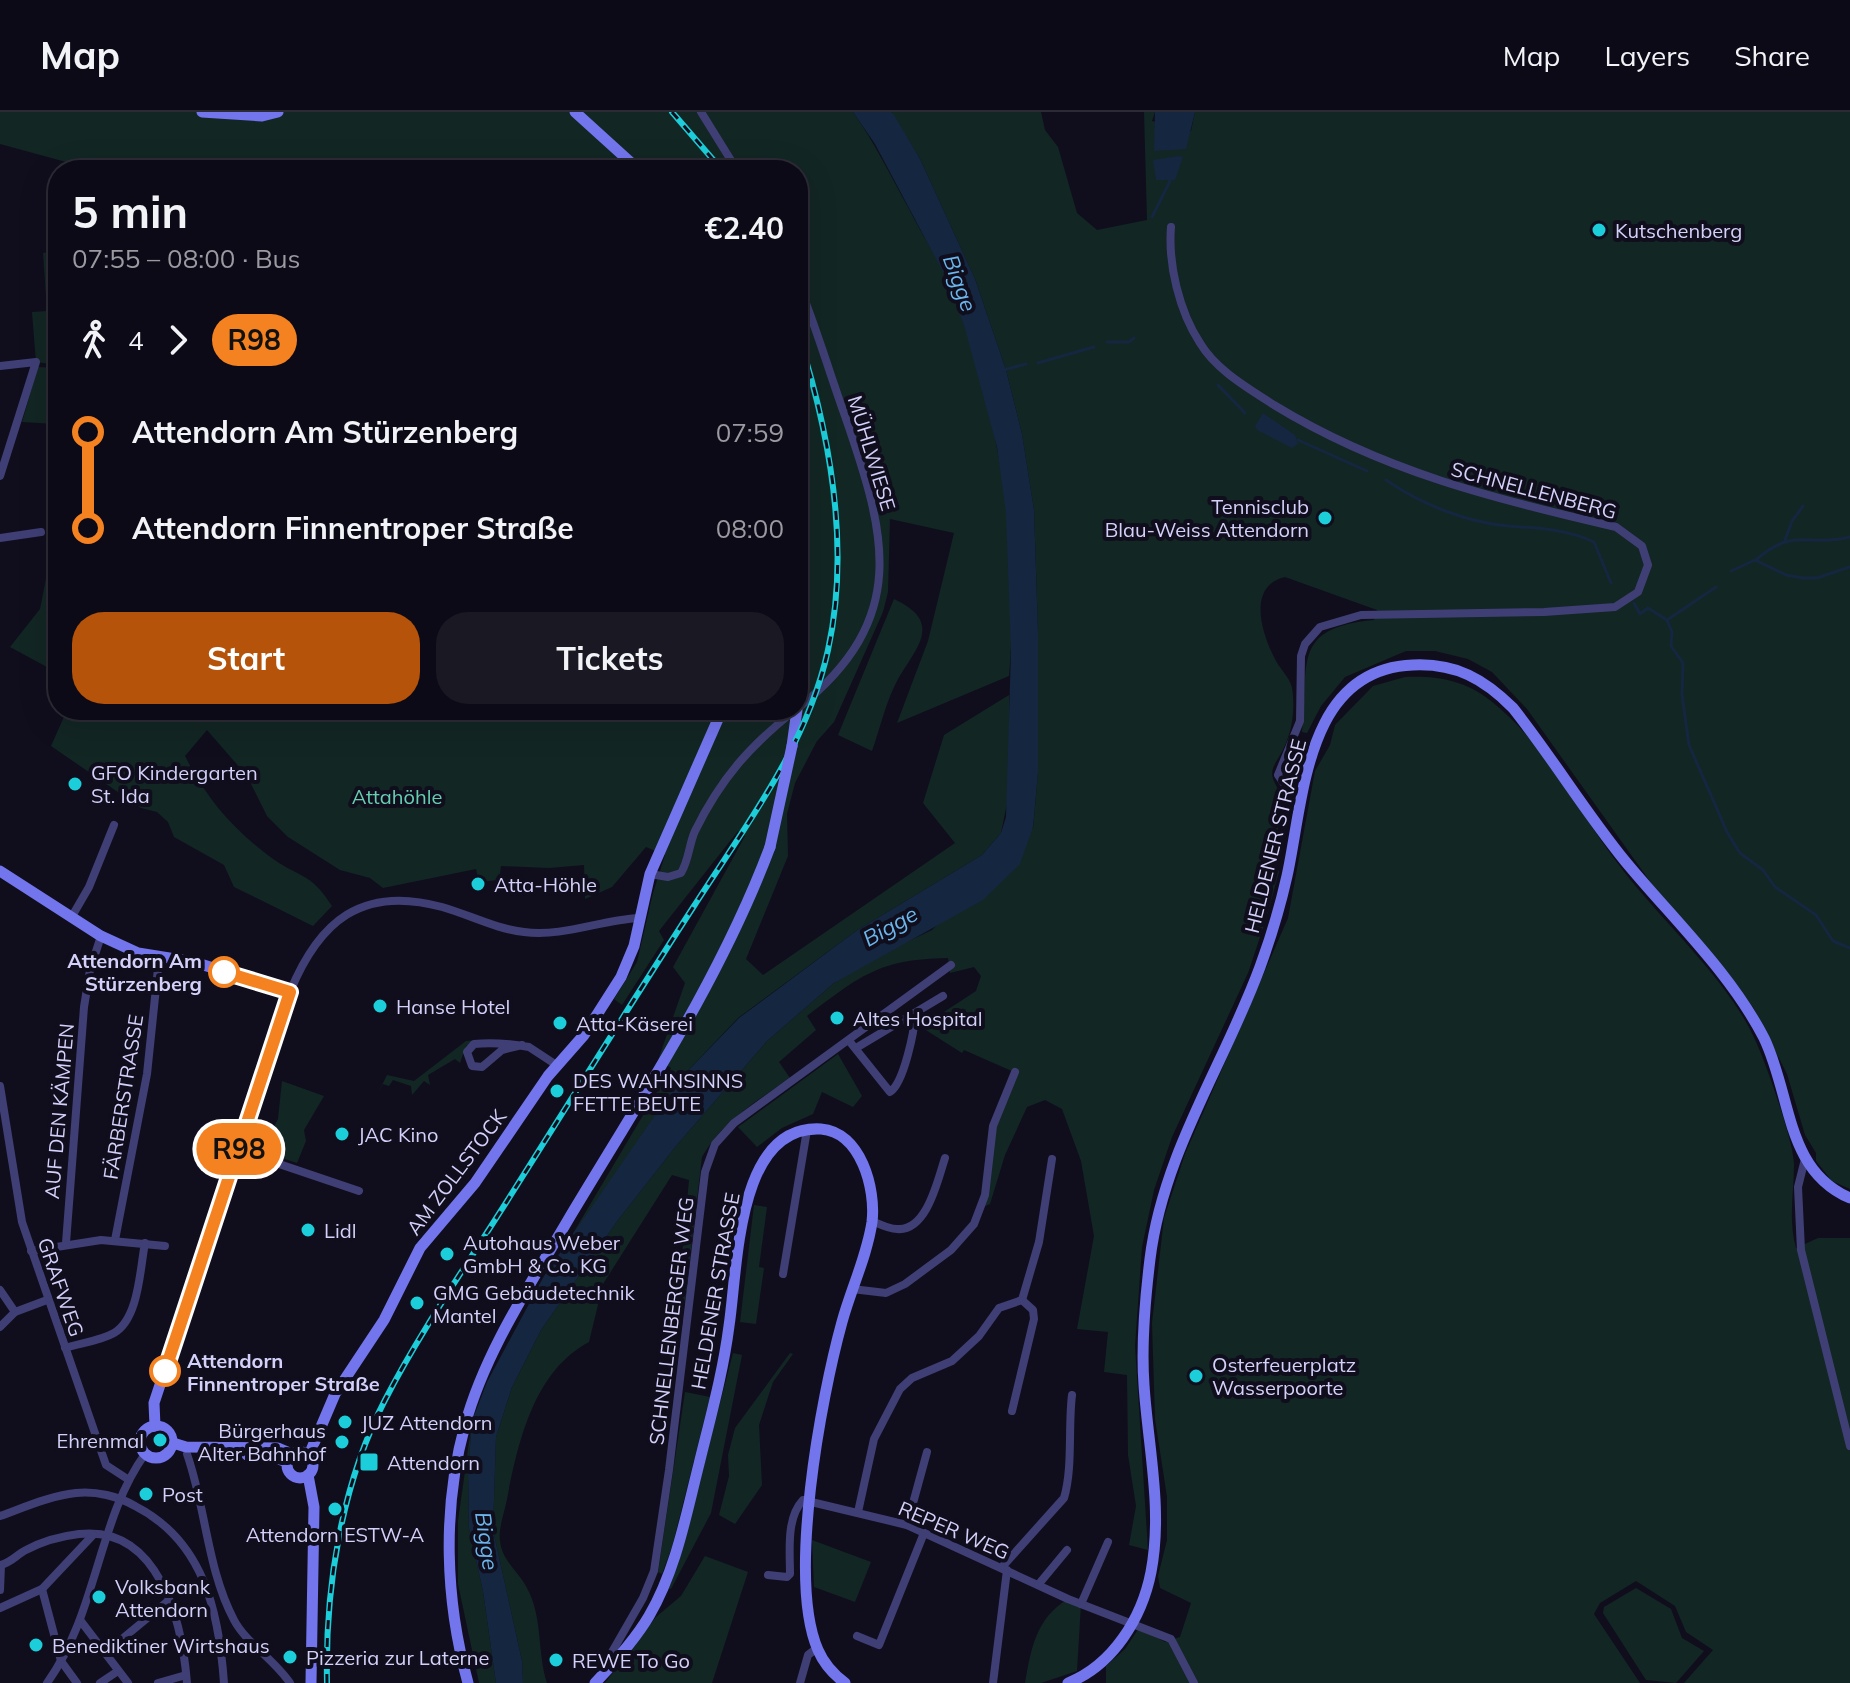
<!DOCTYPE html>
<meta charset="utf-8">
<style>
body{margin:0;font-family:Mulish,sans-serif;background:#1a1823;color:#f1f3f6;height:100vh;display:flex;flex-direction:column;font-size:30px;white-space:nowrap}
*{box-sizing:border-box;margin:0}
p{font-size:26px;color:#9a9aa1}
.icon{flex:none;width:44px;height:44px;fill:none;stroke:currentColor;stroke-width:2;stroke-linecap:round;stroke-linejoin:round}
.map{position:relative;flex:1;overflow:hidden}
.details{position:absolute;left:48px;top:48px;width:760px;height:560px;display:flex;flex-direction:column;background:#0c0a16;border-radius:32px;box-shadow:0 8px 32px #0002,0 0 0 2px #2c2b35}
.details>*{flex:none}
.badge{padding:0 16px;border-radius:26px;font-size:28px;line-height:52px}
.map>.badge{position:absolute;translate:-50% -50%;box-shadow:0 0 0 4px #fff}
.legs{display:flex;align-items:center;gap:12px;height:88px;padding:0 24px;font-size:26px}
.legs p{margin-inline-start:auto}
.summary{display:flex;align-items:center;justify-content:space-between;height:136px;padding:0 24px}
h1{font-size:44px;font-weight:700;line-height:60px}
.primary-button{display:flex;gap:16px;margin-top:auto;padding:16px 24px}
.primary-button a{flex:1;height:92px;border-radius:32px;background:#b45309;color:#fff;font-size:32px;font-weight:700;line-height:92px;text-align:center}
.primary-button a+a{background:#1a1823;color:#f1f3f6}
ul{padding:0 24px;list-style:none}
li{display:flex;align-items:center;gap:28px;height:96px;font-size:30px}
li i{display:grid;place-items:center;width:12px;height:100%;margin:0 10px;background:currentColor}
li i::after{content:'';width:20px;height:20px;margin:-10px;border:6px solid;border-radius:50%;background:#0c0a16}
li p{margin-inline-start:auto}
li:first-child i{background:linear-gradient(#0000 50%,currentColor 0)}
li:last-child i{background:linear-gradient(currentColor 50%,#0000 0)}
header{display:flex;align-items:center;gap:48px;box-sizing:border-box;height:112px;padding:0 40px;background:#0c0a16;border-bottom:2px solid #2c2b35}
header strong{font-size:38px}
nav{display:flex;gap:44px;margin-inline-start:auto;font-size:28px}
.map>svg:first-child{display:block}
</style>
<header>
<strong>Map</strong>
<nav><a>Map</a><a>Layers</a><a>Share</a></nav>
</header>
<div class="map">
<svg width="1850" height="1571" viewBox="0 0 1850 1571">
<rect width="100%" height="100%" fill="#100e1d"/>
<g fill="#122624">
<path d="M0,0h853c22,31 37,63 55,95 11,22 24,42 35,64 54,120 78,274 66,405l-112,47 31,-82 26,-108 -64,-14 -2,73 -5,20 -49,110 -17,19 -22,42 -8,31 1,42 -42,103 17,16 192,-132 -32,-40 21,-68 65,-40v99l-8,39 -19,22 -126,76 -118,87 -58,61 -124,183 115,-194 -13,-8 27,-77 -12,-16 72,-131 -7,-5 -79,100 5,9 -42,65 -8,-6 23,-37 16,-69 12,-38 -19,-8 -34,40 -27,12 -1,-34 -35,3 -48,-2 -2,14 -20,2 -3,-13 -93,19 -13,-10 -30,-8 -52,-33 -21,-21 -20,-40 -40,-46 -22,26c21,42 47,72 84,100 29,22 41,15 63,50l-19,20 -79,-39 -10,-22 -50,-28 -6,-15 -11,-10 -16,-4 -90,-62 16,-36h731v-540h-721v-5l-77,-21z"/>
<path d="M891,0h150l4,18 13,17 19,66 20,17 50,-10 -3,-108h11l-3,9 39,10 4,-19h655v1077l-18,-8 -16,-20v-8l-11,-18 -18,-61 -34,-67 -99,-120 -127,-178 -35,-37 -24,-13 -33,-8h-29l-61,26 -24,29 -14,27 -5,-1c8,-67 -13,-104 72,-112l3,-10 -92,-33c-39,9 -23,58 -9,84 5,9 14,17 16,27 3,17 1,39 -6,55 -12,28 -23,25 -2,55l-11,56 6,18 -13,47 -18,54 -76,164 -18,53 -12,57 -7,99 13,204 -19,-5 7,-39 -8,-51 -1,-80 -23,-3 4,-40 -31,-3 17,-93 -13,-75 -19,-52 -17,-9 -18,7 -22,48 -15,49 -9,4 9,-64 24,-72 -50,-22 -2,3 -41,-26 55,-36 5,-15 -7,-9 -24,6 -2,-15c-69,1 -88,18 -141,58l9,14 -37,32 11,16c-33,23 -68,43 -88,79l-17,145 -7,-2 11,-120 -17,-5 -69,109 -14,58c-55,29 -71,100 -82,157 -2,12 -9,30 -7,42 2,20 19,31 27,47 16,29 10,64 20,95h-24l-1,-22 -29,-131 3,-93 16,-50 29,-57 77,-110 58,-74 91,-105 67,-58 35,-23 63,-30 101,-102 5,-55v-140l-4,-123 -12,-76 -16,-64 -31,-91 -55,-120z"/>
<polygon points="58,139 58,253 36,250 32,200 47,199 43,141"/>
<polygon points="38,255 58,256 58,561 10,535 40,497 56,416 55,312 22,310"/>
<path d="M894,487c49,23 24,47 4,80 -12,22 -18,49 -26,72l-34,-16z"/>
<path d="M1405,565c33,-1 59,3 86,24 55,43 88,113 131,168 40,53 108,112 134,173 10,21 38,101 38,122 0,29 -6,55 2,84l22,-10h32v445h-166l29,-33 -27,-18 -11,-26 -39,-25 -36,22 -6,11 46,69h-534v-17l19,-17 14,-21 26,14 15,-5 11,-34 -31,-15 -2,-12 9,-36v-43l-12,-78 -3,-96 12,-105 21,-64 103,-236 27,-147 15,-26 5,-20 38,-39z"/>
<polygon points="478,928 466,934 460,951 455,947 428,963 430,973 424,969 412,983 411,974 393,968 389,974 383,972 377,983 387,963 414,969 466,929"/>
<polygon points="838,942 862,984 853,995 822,980 813,1002 782,1016 757,1035 738,1015"/>
<polygon points="282,969 324,984 304,1018 306,1029 297,1051 261,1039 278,1007"/>
<polygon points="754,1093 767,1095 759,1155 764,1156 756,1212 740,1210"/>
<polygon points="733,1241 742,1243 711,1401 671,1477 668,1476 681,1442"/>
<polygon points="790,1241 793,1242 773,1270 759,1313 762,1373 735,1412 719,1403 729,1364 728,1343 735,1316"/>
<polygon points="685,1280 710,1285 672,1435 662,1462 658,1460"/>
<polygon points="472,1309 468,1359 469,1416 483,1479 496,1571 479,1571 458,1472 458,1409"/>
<polygon points="812,1428 871,1450 855,1490 814,1475"/>
<polygon points="705,1444 748,1460 712,1571 605,1571 656,1505 681,1484"/>
<polygon points="1636,1476 1671,1497 1682,1526 1704,1539 1676,1571 1646,1568 1603,1501 1604,1495"/>
<path d="M1068,1487l13,5 -4,67 -36,12h-16c6,-34 11,-65 43,-84z"/>
</g>
<g fill="#152740">
<polygon points="853,0 891,0 894,3 920,47 975,167 1006,258 1022,322 1034,398 1038,521 1038,661 1033,715 1020,752 983,788 834,871 767,929 676,1034 618,1108 541,1218 512,1275 496,1325 493,1418 522,1549 523,1571 496,1571 483,1479 469,1416 468,1359 472,1309 487,1270 544,1164 680,967 739,906 856,819 982,743 1001,721 1006,705 1011,539 1006,401 997,335 964,213 943,160 875,32"/>
<polygon points="1155,0 1195,0 1186,37 1154,39"/>
<polygon points="1178,44 1183,45 1175,68 1156,68 1153,48"/>
<polygon points="1263,301 1295,323 1298,332 1292,336 1257,318 1255,314"/>
</g>
<g fill="none" stroke-linecap="round" stroke-linejoin="round">
<g stroke="#152740" stroke-width="3">
<polyline points="1152,105 1170,69"/>
<polyline points="1107,230 1129,230 1134,226"/>
<polyline points="1038,251 1094,235"/>
<polyline points="1003,258 1026,252"/>
<polyline points="1218,273 1245,301"/>
<polyline points="1298,328 1367,359"/>
<path d="M1386,368c35,24 79,42 122,46 29,2 59,3 86,16l17,41"/>
<polyline points="1785,428 1792,409 1803,394"/>
<path d="M1757,447c39,-33 50,-11 93,-22"/>
<polyline points="1731,459 1755,448 1786,463 1803,466 1817,466 1850,455"/>
<polyline points="1634,491 1640,502 1648,496 1667,508 1672,520 1671,534 1683,551 1682,583 1689,633 1727,720 1740,741 1763,758 1775,775 1816,803 1833,829 1850,836"/>
<polyline points="1667,508 1716,475"/>
</g>
<g stroke="#3f3f76" stroke-width="8">
<polyline points="701,0 737,58"/>
<path d="M1171,115c-3,37 8,84 29,116 16,27 48,45 74,62 108,66 220,94 342,122l26,19 6,19 -10,27 -23,15 -71,5 -183,3 -41,12 -15,17 -4,12 -1,65 -22,54 9,13 14,4"/>
<path d="M798,171c18,43 31,89 47,133 41,119 66,202 -47,292"/>
<polyline points="0,254 36,250 0,364"/>
<polyline points="0,426 41,420"/>
<path d="M650,762l18,3 13,-4c8,-13 8,-29 14,-42 26,-53 55,-85 100,-121"/>
<polyline points="71,806 89,775 114,713"/>
<path d="M290,880c29,-71 72,-107 152,-85 28,8 54,22 82,25 40,5 76,-12 115,-14"/>
<path d="M850,930l40,50c14,-9 25,-63 25,-79"/>
<path d="M522,933l-20,5 -20,17 -10,-1 -5,-14 7,-8c18,-2 38,0 55,3l29,19"/>
<polyline points="856,936 943,884"/>
<polyline points="0,974 22,1110 106,1353 129,1368"/>
<polyline points="238,1038 359,1079"/>
<polyline points="1805,1047 1798,1075 1801,1138 1850,1334"/>
<path d="M872,1109c7,3 17,8 25,8 30,3 41,-50 48,-71"/>
<polyline points="115,1128 147,962 159,847"/>
<polyline points="66,1131 84,895 90,858 101,824"/>
<polyline points="31,1139 101,1128 165,1134"/>
<polyline points="783,1162 807,1018"/>
<polyline points="852,1177 886,1181 905,1172 951,1138 974,1112 985,1083 993,1014 1015,960"/>
<polyline points="0,1178 15,1200"/>
<polyline points="1022,1188 1039,1130 1052,1047"/>
<polyline points="0,1215 15,1200 47,1188"/>
<path d="M65,1236c15,-5 35,-7 49,-15 25,-14 26,-65 31,-90"/>
<path d="M187,1342c19,54 20,115 47,166 12,23 40,39 56,63"/>
<polyline points="858,1400 874,1327 900,1277 912,1266 952,1249 979,1224 999,1196 1022,1188 1033,1198 1034,1207 1012,1299"/>
<path d="M0,1404c25,-9 50,-20 76,-23 20,-2 42,3 59,13 69,35 84,106 89,177"/>
<polyline points="907,1413 927,1340"/>
<path d="M0,1453c11,-2 16,-10 26,-15 15,-8 36,-14 53,-16 80,-9 103,87 108,149"/>
<path d="M1002,1455l62,-69c9,-30 4,-71 8,-103"/>
<path d="M768,1463l19,2 3,-3c0,-23 -4,-56 13,-74l104,25 161,74 103,40 23,44"/>
<polyline points="1038,1473 1067,1438"/>
<polyline points="42,1477 61,1549 77,1571"/>
<polyline points="0,1478 1,1453"/>
<polyline points="1081,1492 1108,1430"/>
<polyline points="0,1496 42,1477 93,1423"/>
<polyline points="80,1508 128,1571"/>
<polyline points="857,1524 879,1533 924,1421"/>
<polyline points="105,1541 168,1489"/>
<polyline points="616,1547 612,1540 643,1486 654,1459 669,1358 705,1060 715,1032 734,1011 951,853"/>
<path d="M47,1571c50,-69 51,-164 98,-229"/>
<polyline points="100,1571 118,1559"/>
<polyline points="158,1571 186,1563"/>
<polyline points="800,1571 808,1543 817,1536"/>
<polyline points="993,1571 1007,1458"/>
</g>
<g stroke="#7375ed" stroke-width="11">
<polyline points="202,0 262,4 278,0"/>
<polyline points="575,0 639,58"/>
<polyline points="798,416 802,525 798,587"/>
<polyline points="792,634 797,598"/>
<polyline points="0,759 101,824 138,841 194,850 290,880 154,1291 155,1314"/>
<circle cx="156" cy="1330" r="16"/>
<polyline points="173,1331 186,1335 278,1336 292,1342"/>
<circle cx="300" cy="1353" r="13"/>
<polyline points="247,1343 270,1344 287,1350"/>
<polyline points="309,1343 335,1282 384,1208 420,1136 475,1071 548,964 584,923 621,865 634,834 650,762 722,598"/>
<polyline points="308,1363 314,1395 311,1571"/>
<path d="M468,1571c-23,-83 -26,-174 -3,-258 20,-73 65,-140 103,-205 73,-122 152,-240 202,-373"/>
<path d="M595,1571c19,-20 40,-43 54,-67 27,-46 37,-101 50,-152 11,-45 24,-91 30,-138 9,-58 7,-202 92,-197 40,3 55,60 51,93 -5,34 -21,67 -30,100 -21,76 -55,257 -24,328 6,14 15,24 27,33"/>
<path d="M1068,1571c45,-18 74,-65 83,-111 12,-63 -3,-125 -7,-187 -3,-41 1,-85 6,-126 13,-106 74,-194 110,-292 11,-30 20,-60 27,-91 17,-77 18,-207 126,-211 43,-2 71,14 100,43 39,49 72,104 112,153 47,57 105,111 139,177 28,58 21,132 86,160"/>
</g>
<g stroke="#1cced9" stroke-width="6">
<g id="rail">
<polyline points="672,0 722,58"/>
<path d="M327,1571c-2,-95 14,-198 58,-283 37,-72 86,-141 129,-210 60,-95 119,-190 180,-284 52,-81 113,-160 134,-256 23,-104 2,-216 -30,-316"/>
</g>
</g>
<use href="#rail" stroke="#100e1d" stroke-width="3" stroke-dasharray="9" stroke-linecap="butt"/>
<polyline stroke="#7375ed" stroke-width="11" points="770,735 792,634"/>
</g>
<g fill="none" stroke-linecap="round" stroke-linejoin="round">
<g stroke="#fff" stroke-width="18">
<polyline id="line-1" points="165,1259 290,880 224,860"/>
</g>
<use href="#line-1" stroke="#f58220" stroke-width="12"/>
</g>
<g fill="#1cced9" stroke="#100e1d" stroke-width="3">
<circle cx="1599" cy="118" r="8"/>
<circle cx="1325" cy="406" r="8"/>
<circle cx="75" cy="672" r="8"/>
<circle cx="478" cy="772" r="8"/>
<circle cx="380" cy="894" r="8"/>
<circle cx="837" cy="906" r="8"/>
<circle cx="560" cy="911" r="8"/>
<circle cx="557" cy="979" r="8"/>
<circle cx="342" cy="1022" r="8"/>
<circle cx="308" cy="1118" r="8"/>
<circle cx="447" cy="1142" r="8"/>
<circle cx="417" cy="1191" r="8"/>
<circle cx="1196" cy="1264" r="8"/>
<circle cx="345" cy="1310" r="8"/>
<circle cx="160" cy="1328" r="8"/>
<circle cx="342" cy="1330" r="8"/>
<rect x="359" y="1340" width="20" height="20" rx="4"/>
<circle cx="146" cy="1382" r="8"/>
<circle cx="335" cy="1397" r="8"/>
<circle cx="99" cy="1485" r="8"/>
<circle cx="36" cy="1533" r="8"/>
<circle cx="290" cy="1545" r="8"/>
<circle cx="556" cy="1548" r="8"/>
</g>
<g fill="#fff" stroke="#f58220" stroke-width="4">
<circle cx="224" cy="860" r="14"/>
<circle cx="165" cy="1259" r="14"/>
</g>
<g text-anchor="middle" dominant-baseline="central" stroke-width="8" stroke-linejoin="round" paint-order="stroke">
<g font-size="20" fill="#d3d0f9" stroke="#100e1d" text-anchor="start">
<text x="1615" y="118">Kutschenberg</text>
<text x="1309" y="394" text-anchor="end">Tennisclub<tspan x="1309" dy="23">Blau-Weiss Attendorn</tspan></text>
<text x="91" y="660">GFO Kindergarten<tspan x="91" dy="23">St. Ida</tspan></text>
<text x="494" y="772">Atta-Höhle</text>
<text x="396" y="894">Hanse Hotel</text>
<text x="853" y="906">Altes Hospital</text>
<text x="576" y="911">Atta-Käserei</text>
<text x="573" y="968">DES WAHNSINNS<tspan x="573" dy="23">FETTE BEUTE</tspan></text>
<text x="358" y="1022">JAC Kino</text>
<text x="324" y="1118">Lidl</text>
<text x="463" y="1130">Autohaus Weber<tspan x="463" dy="23">GmbH &amp; Co. KG</tspan></text>
<text x="433" y="1180">GMG Gebäudetechnik<tspan x="433" dy="23">Mantel</tspan></text>
<text x="1212" y="1252">Osterfeuerplatz<tspan x="1212" dy="23">Wasserpoorte</tspan></text>
<text x="361" y="1310">JUZ Attendorn</text>
<text x="326" y="1318" text-anchor="end">Bürgerhaus<tspan x="326" dy="23">Alter Bahnhof</tspan></text>
<text x="144" y="1328" text-anchor="end">Ehrenmal</text>
<text x="387" y="1350">Attendorn</text>
<text x="162" y="1382">Post</text>
<text x="335" y="1422" text-anchor="middle">Attendorn ESTW-A</text>
<text x="115" y="1474">Volksbank<tspan x="115" dy="23">Attendorn</tspan></text>
<text x="52" y="1533">Benediktiner Wirtshaus</text>
<text x="306" y="1545">Pizzeria zur Laterne</text>
<text x="572" y="1548">REWE To Go</text>
</g>
<g font-size="20" fill="#d3d0f9" stroke="#100e1d">
<text transform="translate(872 341) rotate(73)">MÜHLWIESE</text>
<text transform="translate(1534 378) rotate(15)">SCHNELLENBERG</text>
<text transform="translate(1275 724) rotate(-76)">HELDENER STRASSE</text>
<text transform="translate(123 985) rotate(-81)">FÄRBERSTRASSE</text>
<text transform="translate(59 999) rotate(-85)">AUF DEN KÄMPEN</text>
<text transform="translate(456 1060) rotate(-53)">AM ZOLLSTOCK</text>
<text transform="translate(61 1175) rotate(71)">GRAFWEG</text>
<text transform="translate(715 1179) rotate(-80)">HELDENER STRASSE</text>
<text transform="translate(671 1209) rotate(-83)">SCHNELLENBERGER WEG</text>
<text transform="translate(954 1418) rotate(23)">REPER WEG</text>
</g>
<g font-size="20" fill="#66cfb0" stroke="#100e1d">
<text x="397" y="684">Attahöhle</text>
</g>
<g font-size="20" font-weight="bold" fill="#d3d0f9" stroke="#100e1d" text-anchor="end">
<text x="202" y="848">Attendorn Am<tspan x="202" dy="23">Stürzenberg</tspan></text>
<text x="187" y="1248" text-anchor="start">Attendorn<tspan x="187" dy="23">Finnentroper Straße</tspan></text>
</g>
<g font-size="22" font-style="italic" fill="#6bb6ec" stroke="#100e1d">
<text transform="translate(960 171) rotate(70)">Bigge</text>
<text transform="translate(890 814) rotate(-29)">Bigge</text>
<text transform="translate(487 1429) rotate(82)">Bigge</text>
</g>
</g>
</svg>
<b class="badge" style="left:239px;top:1037px;background:#f58220;color:#111">R98</b>
<section class="details">
<div class="summary"><div><h1>5 min</h1><p>07:55 – 08:00 · Bus</p></div><b>€2.40</b></div>
<div class="legs"><svg class="icon" aria-label="walk" viewBox="0 0 24 24"><circle cx="13" cy="4" r="2"/><path d="M13 8l-2 6 4 7M11 14l-3 7M7 12l3-4h3l4 4"/></svg>4<svg class="icon" aria-label="forward" viewBox="0 0 24 24"><path d="M9 5l7 7-7 7"/></svg><b class="badge" style="background:#f58220;color:#111">R98</b></div>
<ul>
<li><i style="color:#f58220"></i><b>Attendorn Am Stürzenberg</b><p>07:59</p></li>
<li><i style="color:#f58220"></i><b>Attendorn Finnentroper Straße</b><p>08:00</p></li>
</ul>
<div class="primary-button"><a>Start</a><a>Tickets</a></div>
</section>
</div>
